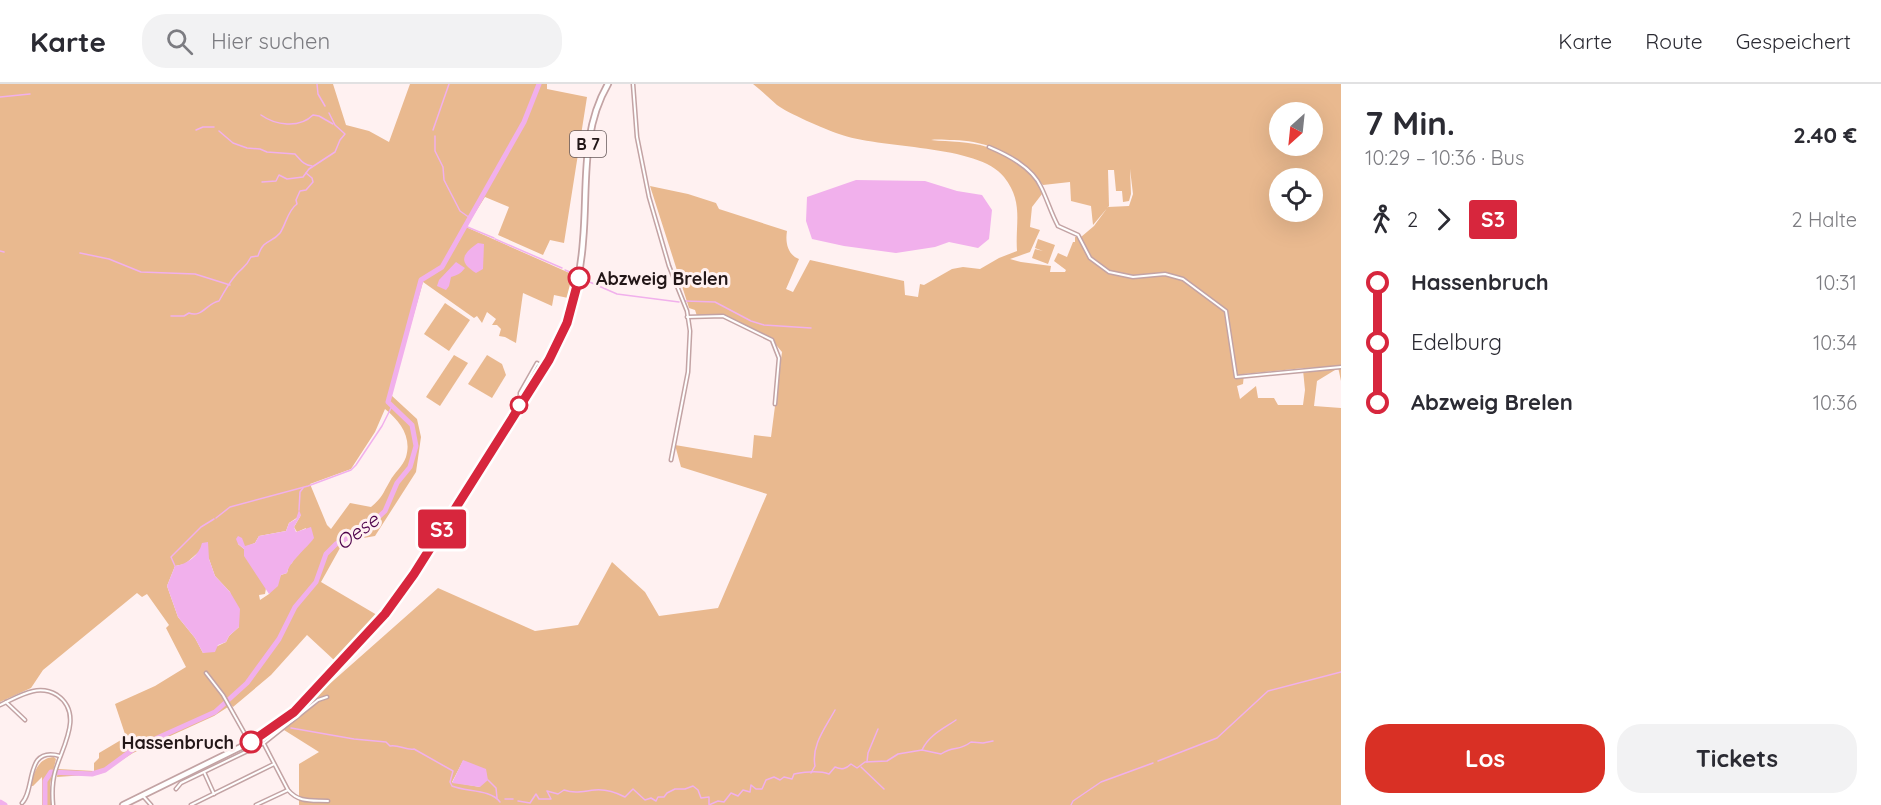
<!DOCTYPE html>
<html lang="de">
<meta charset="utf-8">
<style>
body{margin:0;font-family:Quicksand,sans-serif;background:#f2f2f3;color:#2b2b33;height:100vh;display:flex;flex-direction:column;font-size:22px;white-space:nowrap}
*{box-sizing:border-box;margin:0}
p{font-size:20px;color:#7c7c81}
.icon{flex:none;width:33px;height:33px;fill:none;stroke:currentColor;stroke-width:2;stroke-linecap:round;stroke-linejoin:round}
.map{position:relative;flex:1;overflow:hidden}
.side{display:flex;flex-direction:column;background:#fff;width:540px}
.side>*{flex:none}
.badge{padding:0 12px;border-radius:4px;font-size:21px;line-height:39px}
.needle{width:39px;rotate:207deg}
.controls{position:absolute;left:1269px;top:18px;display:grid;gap:12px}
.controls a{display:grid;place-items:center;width:54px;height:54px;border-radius:50%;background:#fff;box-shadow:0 6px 24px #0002;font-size:30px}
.map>.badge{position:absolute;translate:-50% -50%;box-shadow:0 0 0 3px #fff}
.legs{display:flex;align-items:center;gap:9px;height:66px;padding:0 24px;font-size:20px}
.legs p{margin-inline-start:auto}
.head{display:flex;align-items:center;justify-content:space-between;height:102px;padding:0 24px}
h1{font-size:33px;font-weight:700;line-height:45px}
.cta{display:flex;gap:12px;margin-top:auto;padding:12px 24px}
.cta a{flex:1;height:69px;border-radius:24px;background:#d93025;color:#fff;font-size:24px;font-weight:700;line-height:69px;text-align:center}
.cta a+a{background:#f2f2f3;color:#2b2b33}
ul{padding:0 24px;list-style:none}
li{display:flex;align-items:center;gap:21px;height:60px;font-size:22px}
li i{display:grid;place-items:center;width:9px;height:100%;margin:0 8px;background:currentColor}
li i::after{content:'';width:15px;height:15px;margin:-8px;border:4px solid;border-radius:50%;background:#fff}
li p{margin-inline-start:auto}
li:first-child i{background:linear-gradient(#0000 50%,currentColor 0)}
li:last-child i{background:linear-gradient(currentColor 50%,#0000 0)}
header{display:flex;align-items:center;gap:36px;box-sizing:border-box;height:84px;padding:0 30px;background:#fff;border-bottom:2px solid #e1e1e2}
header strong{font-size:28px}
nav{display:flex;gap:33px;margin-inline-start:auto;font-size:21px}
.search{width:420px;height:54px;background:#f2f2f3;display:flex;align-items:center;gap:15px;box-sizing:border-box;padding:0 21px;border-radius:24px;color:#7c7c81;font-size:22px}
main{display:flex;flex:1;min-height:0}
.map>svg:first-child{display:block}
</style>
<header>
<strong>Karte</strong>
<div class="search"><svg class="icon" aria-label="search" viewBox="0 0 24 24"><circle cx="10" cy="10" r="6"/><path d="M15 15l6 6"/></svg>Hier suchen</div>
<nav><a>Karte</a><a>Route</a><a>Gespeichert</a></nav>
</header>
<main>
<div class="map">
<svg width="1341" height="721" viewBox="0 0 1341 721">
<rect width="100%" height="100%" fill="#fff1f1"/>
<g fill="#e9b98f" fill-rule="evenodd">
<path d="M0,0h333l13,41 23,6 20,11 21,-58h137v5l40,8 -23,146 -14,-3 -7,15 -45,-20 11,-28 -24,-10 -19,30 108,48 -6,23 -14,-3 -2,11 -29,-13 -7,50 -11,-6 -6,-1 2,-7 -4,-4h-5l4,-6 -9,-7 -5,11 -5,-7 -3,2 -51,-36 -32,113 26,24 4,18 -5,35 -41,64 -29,5 -6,7 -19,34 56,33 -43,45 -27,-25 -36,40 -38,32 -2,-2 -17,11 -81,37 -33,21 -43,3 1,-8 36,2v-8l5,-5v-5l27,-16 -11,-33 40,-18 31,-19 -20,-39 3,-3 -22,-31 -5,3 -5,-4 -94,77 -12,18 -31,14zM385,325c15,12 27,28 21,48 -3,9 -12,16 -16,24 -7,12 -8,17 -19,26l-21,-4 -19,26 -4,-4 -17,-41 41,-15 24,-37zM301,431l-7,12 3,5 9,-4 -14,35 -3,2 -2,8 -6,2 -12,19 -9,6 -1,-5 6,-1 1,-6 -22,-39 -6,-5v-3l7,6 10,-4 4,-7 27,-5 3,-8zM201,466l8,9 6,17 15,16 9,35 -10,9 -3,6 -23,11 -8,-15 -17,-21 -11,-31 8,-20 10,-2z"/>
<path d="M753,0h588v297l-3,-14 -34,1 -60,6 -1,10 -6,2 3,13 16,-13 2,12h16l4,7h25l2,-15 -2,-20 29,-1 3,1 -18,11 -3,25 27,2v397h-1042v-41l20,-12 -35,-22 41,-42 113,-100 97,43 43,-6 34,-63 33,30 14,24 59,-8 49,-114 -86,-27 -6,-22 77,13 2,-23 17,2 11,-85 -10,-12 -49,-24h-26l-2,-6 -6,-2 -39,-122 38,8 28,9 3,6 68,22c-2,12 1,24 12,28l-13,30 7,3 17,-32 94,21 1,14 13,2 2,-13 4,1 28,-16 11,-2 17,2 19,-11 18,-7c-2,-28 7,-49 -13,-74 -25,-33 -126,-28 -165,-43 -14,-5 -52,-21 -62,-29 -8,-7 -16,-15 -24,-21zM1280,28h32v34h-32zM931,56c6,-1 15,0 23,0 41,2 61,16 89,45l27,-3 1,19 20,5 2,19 16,-19 -1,-36h6l2,21h6l1,11 6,-1 2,-7 -1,-25 3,25 -4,12 -21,1 -14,19 -13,11 11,24 -14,-24h-3v5h-2l-6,15 -9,-4 -4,8 12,9 -1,2h-15l1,-6 -30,-4 -11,-3 20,-7 10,-22 -10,-3 2,-20 10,-13c-6,-22 -33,-40 -55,-47 -18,-6 -37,-5 -56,-7zM1280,94h32v34h-32zM463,677l17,26 -28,-5z"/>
<polygon points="1038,155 1055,161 1048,180 1032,174 1035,165 1043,167 1035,164"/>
<polygon points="445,219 470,236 449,267 424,250"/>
<polygon points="454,271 468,279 440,322 426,313"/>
<polygon points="487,271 502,280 506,291 492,314 468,300"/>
<path d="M54,673l2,2 -6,25 1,21h-9v-28l-9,9h-2c3,-14 7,-28 23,-29z"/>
</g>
<g fill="#f1b0ec">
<polygon points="856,96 925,97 957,107 982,111 992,126 989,155 978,164 949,158 935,163 896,169 844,162 812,155 806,137 807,113"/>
<path d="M478,159l6,1 -1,25 -7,4c-18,-11 -14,-19 2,-30z"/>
<path d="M456,178l9,6c-5,6 -7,7 -14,9l-2,9 -3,4 -9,-4 2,-6z"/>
<path d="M299,426l2,5 -7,12 2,5 15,-5 3,11c-7,10 -25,24 -27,35l-6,2 -3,11 -9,8 -25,-38v-7l-6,-5 -2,-5 2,-3 4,2 3,8 10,-3 4,-7 27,-5 3,-8 7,-4z"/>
<path d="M208,458l1,17 6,17 15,16 10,17 -1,18 -10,9 -3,6 -8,3 -3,7 -12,1 -8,-15 -17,-21 -11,-31 8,-20c12,-2 24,-10 27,-23z"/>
<polygon points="463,676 486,685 488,696 480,703 452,699"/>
</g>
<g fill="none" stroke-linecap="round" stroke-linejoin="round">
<g stroke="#f1b0ec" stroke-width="1.5">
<polyline points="317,0 318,10 325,22"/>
<polyline points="0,13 30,10"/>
<path d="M261,31c14,10 38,14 52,0l6,1 14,8"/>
<polyline points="196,46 203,43 214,43"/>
<polyline points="433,46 449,0"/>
<path d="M219,47l14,12 14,5 13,1 7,3 28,2c6,6 8,11 17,12"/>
<polyline points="435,52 435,67 443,83 444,96 460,127 470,134"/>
<polyline points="262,98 276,97 279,91 287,95 303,93 309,85 335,68 340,56 345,50 335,41 329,29"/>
<polyline points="465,142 494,154"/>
<polyline points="495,155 562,184"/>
<polyline points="0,167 4,168"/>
<polyline points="80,169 109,175 141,188 195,190 230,201"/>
<polyline points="565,186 575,190"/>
<polyline points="585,196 617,210 679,218"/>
<polyline points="685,217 715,218 751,237 764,241 811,244"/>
<path d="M171,232h13l5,-3c13,5 18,-10 30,-12 5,-9 10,-18 16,-25 7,-9 10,-7 16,-19l7,-1c6,-18 13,-12 22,-23 6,-9 8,-23 17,-29l-1,-4 4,-9 6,-1 7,-8 -1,-4 -6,-5"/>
<polyline points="299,426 300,408 303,404"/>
<polyline points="216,434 230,423 308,402 351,386 356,381 382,342 392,322"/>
<polyline points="175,482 171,473 201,443 214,435"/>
<path d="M291,644l63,11 32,3 4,4c8,-2 17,5 24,3l39,22 -3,11 2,4c14,6 39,3 48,16"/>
<path d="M922,666c7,-15 21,-21 34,-30"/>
<polyline points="1158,677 1217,654 1268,607 1341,588"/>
<polyline points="867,678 868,669 878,645"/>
<polyline points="861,683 884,705"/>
<path d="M811,689l4,-7c-4,-21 11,-39 20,-56"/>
<polyline points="488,696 496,704 497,714"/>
<polyline points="505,715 513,715"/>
<path d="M518,717l12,2 6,-9 3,5h12l-4,-8 11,3 6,-4c11,4 20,1 31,0 11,-1 20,2 30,7l8,-8 12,11 6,-2 5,3 2,-4h6l3,-4 8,-4h10l8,-3 5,4 3,8 8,-1v8l9,-4 6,1 7,-9 7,3 5,-6 7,2 1,-7 5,4h6l4,-9 8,-3 6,3 4,-3 8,2 2,-5c10,-2 25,-4 35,0l6,-7c7,3 11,2 16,-3l6,4 8,-6 22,-1 11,-7 24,-4 19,4c13,-9 17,-2 30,-12l12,1 10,-2"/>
<polyline points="1071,721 1073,717 1101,698 1153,679"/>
</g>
<g stroke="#f1b0ec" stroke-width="5">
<polyline points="0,718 5,721"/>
<polyline points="45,721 45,697 51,688 92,690 105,686 135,664 215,628 247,599 279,555 295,523 316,498 326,470 336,460 369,442 385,427 397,399 410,383 416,362 412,341 388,318 421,196 442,183 524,38 539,0"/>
</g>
<g stroke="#c3a3a4" stroke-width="5">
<g id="street">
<polyline points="633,0 637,53 649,113 669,182 687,227 690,247 688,288 671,376"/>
<path d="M989,63c19,8 43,20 52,40 6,12 10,26 17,39l20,9 12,23 19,14 24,5 32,-3 18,5 39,29 4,3 10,66 105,-10"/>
<polyline points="687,233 723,232 772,256 779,274 775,320"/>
<polyline points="522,316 520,312 520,309 537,279 544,284"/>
<polyline points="206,589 223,611 250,659"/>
<polyline points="6,618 25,636"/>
<path d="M0,621c18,-8 37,-22 57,-10 28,19 4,54 -2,77 -3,11 -3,22 -2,33"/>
<path d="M264,660l24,46c11,13 24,10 40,11"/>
<polyline points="204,688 214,710"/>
<polyline points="176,705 181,699 264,659 318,616 327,613"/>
<polyline points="143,712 151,721"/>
<path d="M22,719c14,-14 2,-57 38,-47"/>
<polyline points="191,721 274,680"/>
<polyline points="256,721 288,706"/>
</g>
</g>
<g stroke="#c3a3a4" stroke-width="8">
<path id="primary" d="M123,721l128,-63 43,-30 76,-79 29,-37 150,-236c20,-38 31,-76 34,-119 5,-53 -3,-109 25,-157"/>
</g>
<use href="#street" stroke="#fff" stroke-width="2"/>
<use href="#primary" stroke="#fff" stroke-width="4.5"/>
</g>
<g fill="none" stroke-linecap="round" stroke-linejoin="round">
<g stroke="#fff" stroke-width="14">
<polyline id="line-1" points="251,658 294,628 385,530 414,490 549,276 567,239 579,194"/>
</g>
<use href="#line-1" stroke="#d7263d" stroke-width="9"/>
</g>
<g fill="#fff" stroke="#d7263d" stroke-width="3">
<circle cx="579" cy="194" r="10"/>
<circle cx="519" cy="321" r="8"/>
<circle cx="251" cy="658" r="10"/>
</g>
<g text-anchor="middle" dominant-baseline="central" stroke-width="6" stroke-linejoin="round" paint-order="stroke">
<rect fill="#fff1f1" stroke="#655859" stroke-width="1.5" x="570" y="47" width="36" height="26" rx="4.5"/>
<g font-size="16" font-weight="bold" fill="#231718">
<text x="588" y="60">B 7</text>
</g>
<g font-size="18" font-weight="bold" fill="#231718" stroke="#fff1f1" text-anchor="start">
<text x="596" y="194">Abzweig Brelen</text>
<text x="234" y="658" text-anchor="end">Hassenbruch</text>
</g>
<g font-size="20" font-style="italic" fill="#4d004b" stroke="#fff1f1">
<text transform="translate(357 447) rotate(-36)">Oese</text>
</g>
</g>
</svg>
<div class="controls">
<a><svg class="needle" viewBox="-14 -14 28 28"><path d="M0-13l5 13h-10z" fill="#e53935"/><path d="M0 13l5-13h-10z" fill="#7c7c81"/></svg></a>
<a><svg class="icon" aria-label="locate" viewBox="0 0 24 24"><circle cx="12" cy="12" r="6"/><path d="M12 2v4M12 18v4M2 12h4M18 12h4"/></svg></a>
</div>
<b class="badge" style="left:442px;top:445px;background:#d7263d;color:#fff">S3</b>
</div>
<section class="side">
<div class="head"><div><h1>7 Min.</h1><p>10:29 – 10:36 · Bus</p></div><b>2.40 €</b></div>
<div class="legs"><svg class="icon" aria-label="walk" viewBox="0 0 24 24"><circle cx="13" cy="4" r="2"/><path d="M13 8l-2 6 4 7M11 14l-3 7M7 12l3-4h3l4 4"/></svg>2<svg class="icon" aria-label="forward" viewBox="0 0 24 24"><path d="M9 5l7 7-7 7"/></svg><b class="badge" style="background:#d7263d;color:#fff">S3</b><p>2 Halte</p></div>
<ul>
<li><i style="color:#d7263d"></i><b>Hassenbruch</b><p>10:31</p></li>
<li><i style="color:#d7263d"></i><span>Edelburg</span><p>10:34</p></li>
<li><i style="color:#d7263d"></i><b>Abzweig Brelen</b><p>10:36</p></li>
</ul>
<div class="cta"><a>Los</a><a>Tickets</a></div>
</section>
</main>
